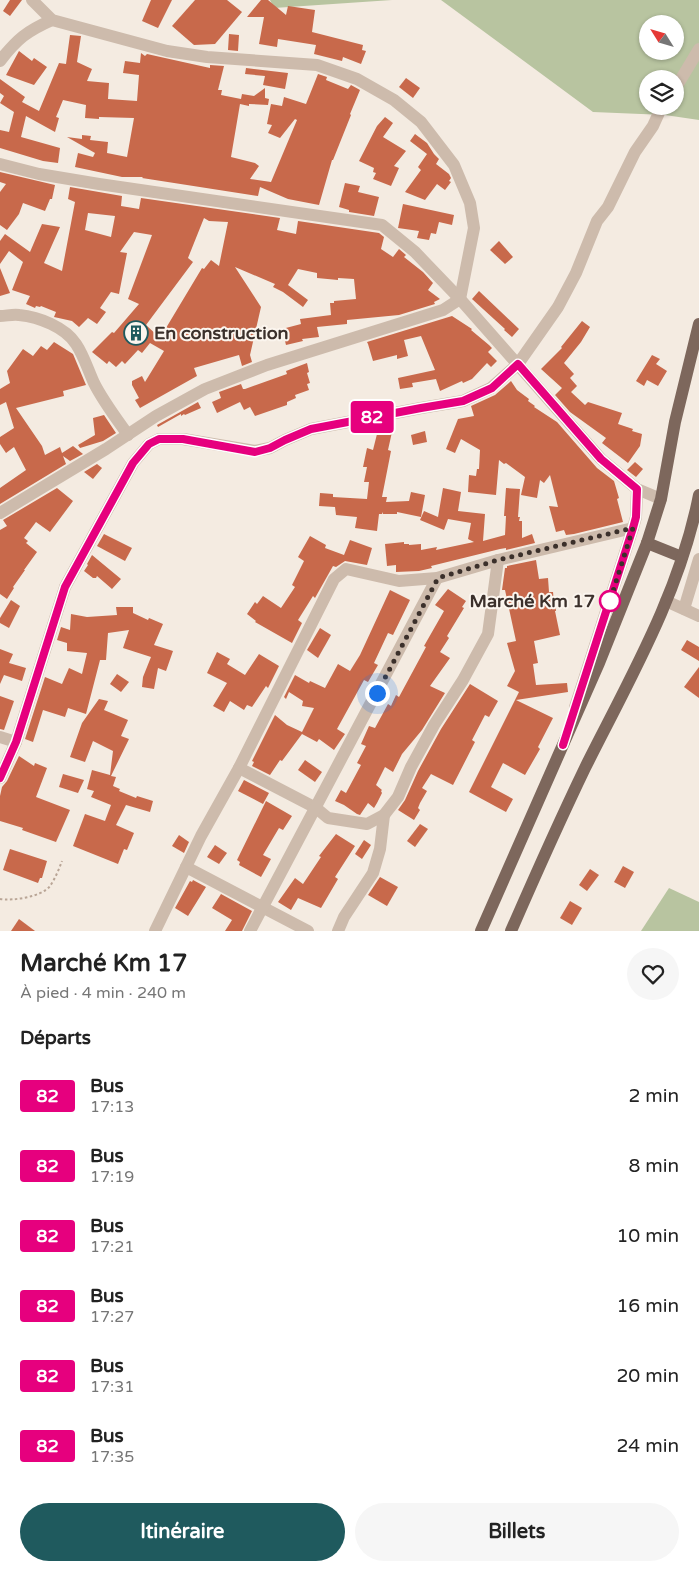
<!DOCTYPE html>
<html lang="fr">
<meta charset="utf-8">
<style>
body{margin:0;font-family:"Varela Round",sans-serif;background:#f6f6f6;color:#222;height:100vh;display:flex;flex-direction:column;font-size:19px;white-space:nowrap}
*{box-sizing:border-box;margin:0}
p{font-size:16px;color:#767676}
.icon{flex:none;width:28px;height:28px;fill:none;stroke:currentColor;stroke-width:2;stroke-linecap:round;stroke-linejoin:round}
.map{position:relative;height:931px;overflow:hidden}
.side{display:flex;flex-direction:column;background:#fff;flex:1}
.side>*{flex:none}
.badge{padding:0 10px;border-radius:4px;font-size:18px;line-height:32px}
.needle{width:32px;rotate:307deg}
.tools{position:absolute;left:639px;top:15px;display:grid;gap:10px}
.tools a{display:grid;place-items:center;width:45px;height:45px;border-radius:50%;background:#fff;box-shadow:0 1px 4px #0004;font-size:25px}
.you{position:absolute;width:25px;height:25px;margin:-12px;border:4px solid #fff;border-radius:50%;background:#1a73e8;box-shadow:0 0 0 8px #1a73e833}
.map>.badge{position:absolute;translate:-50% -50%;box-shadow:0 0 0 2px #fff}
h2{padding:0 20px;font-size:19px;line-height:45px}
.round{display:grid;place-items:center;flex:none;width:52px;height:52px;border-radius:26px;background:#f6f6f6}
.overview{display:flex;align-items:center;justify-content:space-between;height:85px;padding:0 20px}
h1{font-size:24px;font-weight:700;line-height:38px}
.primary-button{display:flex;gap:10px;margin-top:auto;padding:10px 20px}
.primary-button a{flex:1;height:58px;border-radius:30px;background:#1f5a5e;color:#fff;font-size:20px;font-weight:700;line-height:58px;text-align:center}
.primary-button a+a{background:#f6f6f6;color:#222}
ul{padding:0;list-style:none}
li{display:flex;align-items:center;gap:15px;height:70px;padding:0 20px}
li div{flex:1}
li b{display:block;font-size:19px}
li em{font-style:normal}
li .badge{min-width:55px;font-weight:700;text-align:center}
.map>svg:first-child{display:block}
</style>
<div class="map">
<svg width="699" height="931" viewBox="0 0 699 931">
<rect width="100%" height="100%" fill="#f4ebe1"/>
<g fill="#b8c4a0" fill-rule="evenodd">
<polygon points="270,0 392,0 274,8"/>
<path d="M441,0h258v120l-34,-5 -72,-3zM648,24h27v27h-27zM648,79h27v27h-27z"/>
<polygon points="669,888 699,902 699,931 641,931"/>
</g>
<g fill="#c8694b" fill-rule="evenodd">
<polygon points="10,0 22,0 10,16 3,11"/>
<polygon points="151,0 172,0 158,28 142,21"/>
<polygon points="195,0 227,0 242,12 215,44 194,45 172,26"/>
<polygon points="261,0 268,0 286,15 288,6 315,10 312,32 363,45 362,50 366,51 361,64 343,57 342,61 314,54 316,45 278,39 277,47 259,44 264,17 247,17"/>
<polygon points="229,34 239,35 238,51 228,50"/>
<polygon points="70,35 81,36 77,62 92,69 87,81 109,83 108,99 137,101 139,75 123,73 125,61 140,63 141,53 145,56 147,54 210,68 210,65 224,66 218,90 222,90 221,95 241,99 242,94 254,96 265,88 265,98 269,99 268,105 249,104 249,106 240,104 231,157 255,163 259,166 250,179 271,182 297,120 295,119 280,138 268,133 272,125 267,124 271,104 282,106 284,97 306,104 318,74 327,77 326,80 348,89 351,85 360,90 350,114 351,115 333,160 332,160 319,205 288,199 260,187 258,196 142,178 143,177 122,177 75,167 78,153 93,157 95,153 67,137 82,139 82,135 91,136 90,140 108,142 107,153 127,157 134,118 99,117 99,119 85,118 86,105 63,100 56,117 59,118 55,132 26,116 21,137 60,148 58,163 43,161 0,148 0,130 9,132 14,112 0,103 4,96 0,93 0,79 25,97 22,102 39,111 59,63 66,64"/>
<polygon points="19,51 32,61 34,58 47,67 34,85 6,75"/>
<polygon points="246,68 288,73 285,89 263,85 265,76 245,74"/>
<polygon points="406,78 420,88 413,98 399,87"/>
<polygon points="385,117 393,123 383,137 406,151 394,166 399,168 391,186 373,179 376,173 373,172 374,168 359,161 377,126"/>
<polygon points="415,134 427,143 434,154 439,159 436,164 449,174 451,178 449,181 451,182 445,190 437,184 425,200 405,192 421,170 418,167 427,154 410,141"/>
<polygon points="0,172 55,185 52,199 50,199 45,211 23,203 19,214 7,230 0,225 0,192 6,184 0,182"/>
<polygon points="345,183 360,186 358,192 379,197 374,216 349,212 349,210 339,207"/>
<path d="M70,187l52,9 -1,10 18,3 2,-11 139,20 -3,12 19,4 2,-13 81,12 5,4 -3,12 12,8 6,-8 7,6 -2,2 19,15 10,11 -5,7 12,9 -6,3 1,2 -36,11 -52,5v4l-30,3 2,10 -17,2 1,2 -17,4 -4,-16 19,-5 -1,-5 31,-4 -1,-12h4v-2l22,-2 -2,-20 -16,-1v2l-21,-2v-5l-19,-4 -10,16 20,15 -5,7 -20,-15 -10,-5 2,-3 -40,-17 26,40 -11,48 2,7 -10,4 -3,-11 -45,13 3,8 -57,32 -5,-8 4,-2 -7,-13v-4l10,-5 3,6 19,-31 -14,-8 -8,10 -4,-3 -13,14 -3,-3 -6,6 -7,-6 -2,3 -15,-12 20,-20 2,1 25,-29 -11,-5 24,-64 -18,-3 -14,20 7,1 -8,41 -8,-2 -11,16 6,4 -9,12 -9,-6 -9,9 -7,-6 -18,-4 2,-5 -15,-6 -1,1 -4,-1 -1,2 -9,-4 4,-8 -18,-6 11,-28 -14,-11 -9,13v-23l5,-7 25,18 12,-28 18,3 -16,36 18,8 13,-69 -7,-3zM88,213l27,3 -4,21 -26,-7zM204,218l5,3 19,1 -9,44 -8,-6 -7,9 -2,-1 -42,70 -14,-13 47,-63 -5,-4z"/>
<polygon points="403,204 454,215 452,225 439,222 436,234 431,233 429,240 417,238 419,231 398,228"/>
<polygon points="499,241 513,257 505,264 490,250"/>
<polygon points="0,268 10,293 0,296"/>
<polygon points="479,291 519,329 512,337 504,330 505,329 472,299"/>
<polygon points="452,316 472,329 471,330 489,345 492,348 488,352 497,361 491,367 487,363 472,379 463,383 462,381 440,391 436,379 412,383 413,387 400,389 398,378 435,370 421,336 404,340 408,356 397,359 397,355 373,361 368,344 367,342"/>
<polygon points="582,321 590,327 581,342 564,363 574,374 570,378 577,386 571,392 585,405 588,402 622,413 618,424 633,429 632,431 642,434 640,446 628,463 602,443 606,438 570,412 555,395 562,388 541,369 562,348 561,347"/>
<polygon points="54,342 73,354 86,385 63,391 64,396 16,408 42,446 45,455 60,447 62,453 73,446 83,454 70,461 63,456 66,464 0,504 0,488 26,470 14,447 6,453 0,444 0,437 14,428 6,402 0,405 0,389 10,383 7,371 23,349 33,356 41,346 47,350"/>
<polygon points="652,355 660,359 656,364 667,371 658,386 647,380 644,386 636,381"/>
<polygon points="307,363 309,372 307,373 310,383 307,384 309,390 295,395 296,398 287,402 287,405 255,416 250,407 244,410 240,402 217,413 212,402 221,398 219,392 241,384 243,389 245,389 287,374 286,371"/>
<polygon points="511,381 517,390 529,399 528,401 535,406 534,407 557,422 597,468 614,481 619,498 617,499 623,522 574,534 566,535 564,530 556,532 549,506 558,507 550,475 544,483 540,480 537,498 521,495 525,477 506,463 504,464 499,460 496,495 468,492 469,475 476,476 477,469 479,469 480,450 461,439 455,453 446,449 458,419 474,416 471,406 495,395"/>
<polygon points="198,402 201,408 185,415 184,414 181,416 181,414 158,427 157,425"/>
<polygon points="104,415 116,433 103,441 80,448 78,445 95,435 93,418"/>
<polygon points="378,430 392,432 388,450 391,451 382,497 387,497 386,502 409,501 411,492 425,495 421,517 397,512 397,514 383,514 383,512 382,514 379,514 377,531 355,528 357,517 336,515 335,507 319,506 320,493 333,494 333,497 367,499 369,482 364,482 367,467 363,467 367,448 373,450"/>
<polygon points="425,431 427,442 413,445 411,435"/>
<polygon points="635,462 643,469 636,477 627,470"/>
<polygon points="97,464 102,468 93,479 84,472"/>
<polygon points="57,488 73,501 50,532 36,522 24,538 28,541 26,543 37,552 24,570 25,570 13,587 14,588 7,599 0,594 0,530 7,526 3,520"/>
<polygon points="443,488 461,492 458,511 485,514 483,541 505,535 506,516 504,516 506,488 520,489 518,517 520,517 519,521 522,521 522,538 532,534 535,543 506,550 506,548 500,549 431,566 432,568 419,571 396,572 396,565 387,566 385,544 404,542 404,544 409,544 409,545 421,544 421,550 437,547 436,550 474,542 468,539 471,523 448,519 444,530 420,520 424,511 438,517"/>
<polygon points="104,534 132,548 125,561 97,546"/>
<polygon points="310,536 326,545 325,548 344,555 350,540 372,548 367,565 345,561 336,567 333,566 315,598 313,596 298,620 302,623 292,643 255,622 256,621 247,614 255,602 257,604 263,596 281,608 295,587 292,585 304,561 298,557"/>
<polygon points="92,555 121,579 112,589 97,576 96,578 93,578 84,571 88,565 87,564"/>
<polygon points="536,560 539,579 548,578 549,592 553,592 554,602 555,602 556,611 555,611 560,635 534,641 538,663 533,664 536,685 567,683 568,692 516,700 553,718 538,747 540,749 525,775 503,763 491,787 513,799 506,812 469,792 519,692 507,686 515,671 507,643 516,641 505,590 502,590 505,568 507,568 507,566"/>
<polygon points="448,589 466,601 462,607 464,608 447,636 449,638 440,652 450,658 430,686 445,693 422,730 402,754 393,772 385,767 376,785 382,790 381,791 382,793 377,803 374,808 368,803 360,815 357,814 344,805 335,801 341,790 346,793 361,765 357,763 366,746 361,744 369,726 375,728 388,704 391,706 396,695 399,697 426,647 424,646 444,611 435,605"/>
<polygon points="390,590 410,600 393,635 388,633 374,663 378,665 368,682 364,680 337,729 345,734 334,750 319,739 317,742 302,734 282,761 280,760 270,775 252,766 254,762 252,761 275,715 287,725 302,732 314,708 302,706 303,701 289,692 286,699 284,697 295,675 309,683 310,681 325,688 338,664 350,671 360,655"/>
<polygon points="11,600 20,606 9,628 0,623 0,618"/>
<polygon points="116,607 133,607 133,613 148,620 149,618 163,624 154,645 173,651 166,671 158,668 154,689 142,687 143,677 151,657 123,648 129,630 108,633 106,660 100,660 86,714 68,708 65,717 43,710 33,742 25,739 45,677 62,684 69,668 82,674 87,653 67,651 67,643 57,640 61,627 70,630 71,614 87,617 117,615"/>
<polygon points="320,628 331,635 318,658 307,650"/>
<polygon points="687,640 699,647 699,661 681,650"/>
<polygon points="0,649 13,654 9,663 26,668 22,681 4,675 0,684"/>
<polygon points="217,652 230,659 227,664 245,675 259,654 279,666 268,688 266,686 252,707 247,705 244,710 230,701 224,712 213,706 227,683 207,673"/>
<polygon points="699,667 699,698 684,687"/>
<polygon points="117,674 129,682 121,692 110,684"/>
<polygon points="470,684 498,701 489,717 485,715 472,740 475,742 453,785 431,774 422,788 427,791 420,803 418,808 420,810 414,820 398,810 405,800 418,771 441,729"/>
<polygon points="0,696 14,701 4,730 0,729"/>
<polygon points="99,699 108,701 104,710 128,720 121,736 129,739 111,776 116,777 113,786 120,789 119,791 136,798 137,796 153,801 150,812 126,805 116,825 134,833 127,850 124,849 118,864 73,846 85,814 105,821 111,805 91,797 94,791 87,789 92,770 110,775 113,751 93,741 85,762 70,757 82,723"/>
<polygon points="19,756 34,766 35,763 47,768 36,797 70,810 56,842 22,830 23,828 0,821 0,796 2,787 7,781"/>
<polygon points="305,760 322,772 315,782 298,770"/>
<polygon points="63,774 84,780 78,793 59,787"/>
<polygon points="244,780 269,793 263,804 238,791"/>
<polygon points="266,801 292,816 283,830 279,828 263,855 271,859 261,877 239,865 240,862 237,860"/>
<polygon points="420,824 428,829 415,847 407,841"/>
<polygon points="336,834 355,846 335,877 338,879 321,908 298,898 291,910 278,902 295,878 303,884 321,857 319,856"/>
<polygon points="179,835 189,842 184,853 172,846"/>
<polygon points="364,840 371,845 362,859 355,854"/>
<polygon points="215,845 227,853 219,864 207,857"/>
<polygon points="10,849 47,861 42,878 40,878 38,883 3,870"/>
<polygon points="623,866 634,872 625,888 614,882"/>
<polygon points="590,869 599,875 587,891 579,885"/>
<polygon points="380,877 398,887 387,906 368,895"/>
<polygon points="193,880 206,887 188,916 175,908 190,881 192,882"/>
<polygon points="221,894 252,911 242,931 225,931 232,920 212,908"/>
<polygon points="570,901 582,908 572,925 560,918"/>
<polygon points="19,919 35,931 11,931"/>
</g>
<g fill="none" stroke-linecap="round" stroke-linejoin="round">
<path stroke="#b9a596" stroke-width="2" stroke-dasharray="2.5 2.5" stroke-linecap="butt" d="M0,899c12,2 42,-2 50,-13 5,-7 9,-17 12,-25"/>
<g stroke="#cdbbac" stroke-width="12">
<path d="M0,61c17,-22 27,-30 52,-41"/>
<polyline points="675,89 699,49"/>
<polyline points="0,164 39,174 99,184 382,225 415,252 460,299 601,459 637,489 661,499"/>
<path d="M0,316c6,0 13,-2 19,-1 20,2 46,12 57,29 8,12 12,26 18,39 9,18 22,35 34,52"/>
<polyline points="0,513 106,449 156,416 205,389 267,365 443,310 460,299 474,228 470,203 454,165 421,122 394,100 357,79 317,65 207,57 167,51 52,20 32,0"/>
<polyline points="666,601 699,616"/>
<polyline points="684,609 699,559"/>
<polyline points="575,707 633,528 636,517 637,489"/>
<polyline points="0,737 16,742"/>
<polyline points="239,768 316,808 328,818 367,824 384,815 398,797 411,767 434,725 463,680 488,634 498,560"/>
<polyline points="0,778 16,742 65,587 133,463 149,444 159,439 183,439 255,451 270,448 285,440 311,429 421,408 463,401 491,388 518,364 558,307 576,273 597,221 608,207 635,152 653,126 662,106"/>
<polyline points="186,867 308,931"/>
<polyline points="155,931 201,836 239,768 334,579 346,569 399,581 437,578 498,560 633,528"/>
<polyline points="250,931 437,578"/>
<polyline points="338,931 344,917 373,873 380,849 384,815"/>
</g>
<g stroke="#7d675c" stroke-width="12">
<polyline points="647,543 682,557"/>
<polyline points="481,931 599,663 647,543 661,499 675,422 699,324"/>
<path d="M511,931c24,-55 48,-109 74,-163 44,-88 95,-175 114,-273"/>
</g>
</g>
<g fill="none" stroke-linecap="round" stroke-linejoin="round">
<g stroke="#fff" stroke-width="11">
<polyline id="line" points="0,778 16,742 65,587 133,463 149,444 159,439 183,439 255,452 270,448 285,440 311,429 421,408 463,401 492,388 518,364 601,459 637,489 636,517 633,528 563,745"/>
</g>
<use href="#line" stroke="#e6007e" stroke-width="8"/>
<polyline stroke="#3b302b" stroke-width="5" stroke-dasharray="0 9" points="377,693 438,578 498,560 633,528 609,604 610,601"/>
</g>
<defs>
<g id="building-ring" transform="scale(1.25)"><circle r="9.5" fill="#fbf5ee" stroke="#1f5a5e" stroke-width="1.5"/><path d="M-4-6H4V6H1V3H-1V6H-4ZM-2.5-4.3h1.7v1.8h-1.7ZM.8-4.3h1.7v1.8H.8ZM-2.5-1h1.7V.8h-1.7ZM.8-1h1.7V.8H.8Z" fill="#1f5a5e"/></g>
</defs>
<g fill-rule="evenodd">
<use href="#building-ring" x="136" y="333"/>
</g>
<circle fill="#fff" stroke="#e6007e" stroke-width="2.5" cx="610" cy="601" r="10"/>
<g text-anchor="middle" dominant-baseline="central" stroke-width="4" stroke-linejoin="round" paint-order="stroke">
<g font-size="18" font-weight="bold" fill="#3b302b" stroke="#fbf5ee" text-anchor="start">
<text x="154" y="333">En construction</text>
</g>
<g font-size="18" font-weight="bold" fill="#3b302b" stroke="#fbf5ee" text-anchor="end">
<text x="595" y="601">Marché Km 17</text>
</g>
</g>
</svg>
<div class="tools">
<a><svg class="needle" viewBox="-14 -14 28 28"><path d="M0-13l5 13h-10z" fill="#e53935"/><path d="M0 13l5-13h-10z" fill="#767676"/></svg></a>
<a><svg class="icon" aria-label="layers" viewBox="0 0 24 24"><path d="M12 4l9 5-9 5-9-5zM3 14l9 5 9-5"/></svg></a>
</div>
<div class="you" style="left:377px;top:693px"></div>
<b class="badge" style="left:372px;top:417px;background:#e6007e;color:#fff">82</b>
</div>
<section class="side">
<div class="overview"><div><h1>Marché Km 17</h1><p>À pied · 4 min · 240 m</p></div><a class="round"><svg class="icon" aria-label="heart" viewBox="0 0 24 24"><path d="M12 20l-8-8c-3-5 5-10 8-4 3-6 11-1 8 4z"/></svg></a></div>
<h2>Départs</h2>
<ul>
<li><span class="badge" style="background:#e6007e;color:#fff">82</span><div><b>Bus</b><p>17:13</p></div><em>2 min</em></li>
<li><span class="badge" style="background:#e6007e;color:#fff">82</span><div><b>Bus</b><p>17:19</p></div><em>8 min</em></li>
<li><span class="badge" style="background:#e6007e;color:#fff">82</span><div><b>Bus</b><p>17:21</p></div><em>10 min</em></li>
<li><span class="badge" style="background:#e6007e;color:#fff">82</span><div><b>Bus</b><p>17:27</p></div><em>16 min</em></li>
<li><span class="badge" style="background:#e6007e;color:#fff">82</span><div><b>Bus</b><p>17:31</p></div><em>20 min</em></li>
<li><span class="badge" style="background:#e6007e;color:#fff">82</span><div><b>Bus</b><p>17:35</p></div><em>24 min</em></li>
</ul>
<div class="primary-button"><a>Itinéraire</a><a>Billets</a></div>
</section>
